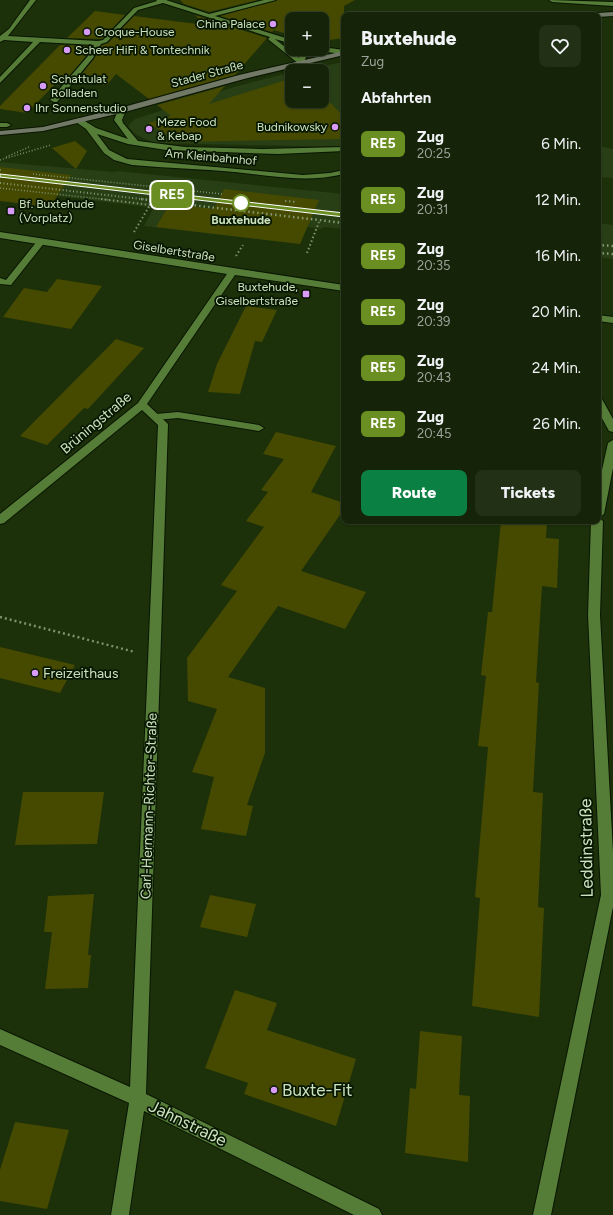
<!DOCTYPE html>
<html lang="de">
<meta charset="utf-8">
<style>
body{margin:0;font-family:Figtree,sans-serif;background:#223016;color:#f1f3f6;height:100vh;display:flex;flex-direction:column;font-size:15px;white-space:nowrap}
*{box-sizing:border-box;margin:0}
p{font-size:13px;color:#9da49c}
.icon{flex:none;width:22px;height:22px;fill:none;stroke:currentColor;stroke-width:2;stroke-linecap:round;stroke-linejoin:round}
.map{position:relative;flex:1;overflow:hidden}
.drawer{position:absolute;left:341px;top:12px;width:260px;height:512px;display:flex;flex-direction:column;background:#152408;border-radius:8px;box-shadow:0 1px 3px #0004,0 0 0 1px #344129}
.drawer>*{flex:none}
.badge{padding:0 8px;border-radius:6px;font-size:14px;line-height:26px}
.tools{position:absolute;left:285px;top:12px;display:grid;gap:8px}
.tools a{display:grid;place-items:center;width:44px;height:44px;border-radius:8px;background:#152408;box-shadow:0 1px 3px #0004,0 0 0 1px #344129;font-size:20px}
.map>.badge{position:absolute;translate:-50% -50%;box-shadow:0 0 0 2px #fff}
h2{padding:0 20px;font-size:15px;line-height:36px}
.round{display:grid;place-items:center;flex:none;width:42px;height:42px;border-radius:8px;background:#223016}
.overview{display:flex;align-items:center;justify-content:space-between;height:68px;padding:0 20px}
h1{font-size:19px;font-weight:800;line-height:30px}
.button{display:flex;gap:8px;margin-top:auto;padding:8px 20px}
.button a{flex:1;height:46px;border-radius:8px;background:#0b8043;color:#fff;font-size:16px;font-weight:800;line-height:46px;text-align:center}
.button a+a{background:#223016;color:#f1f3f6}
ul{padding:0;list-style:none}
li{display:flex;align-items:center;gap:12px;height:56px;padding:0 20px}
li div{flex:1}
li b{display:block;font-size:15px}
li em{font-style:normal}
li .badge{min-width:44px;font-weight:700;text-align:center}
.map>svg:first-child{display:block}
</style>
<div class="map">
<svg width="613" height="1215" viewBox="0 0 613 1215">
<rect width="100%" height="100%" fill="#1c300a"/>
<g fill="#283e14">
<polygon points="344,62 344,147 154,143 135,134 128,126 135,119 234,87 292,72 292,101 322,101 322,71 296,71"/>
<polygon points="598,146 613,149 613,178 598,177"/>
<polygon points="0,162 114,172 117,171 344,194 344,229 324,227 321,229 307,227 300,244 144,226 153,209 140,206 6,190 0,185"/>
<polygon points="598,223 613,225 613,259 598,257"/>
</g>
<g fill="#464a01">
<polygon points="180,0 258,0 209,12 184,4"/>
<polygon points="277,0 355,0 344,6 344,38 322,41 322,18 292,19 292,34 290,35 274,30 272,32 220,16"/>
<polygon points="95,11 125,15 102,39 67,38"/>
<polygon points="195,15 267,38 235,75 149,99 116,74 107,85 75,82 94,59 102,45 108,43 134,16 205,25"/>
<polygon points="60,45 92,46 87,55 65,81 59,80 27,113 0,109 0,106"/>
<polygon points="292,78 292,101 322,101 322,94 344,117 344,139 171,142 171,137 148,123 171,116 157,105 225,86 209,104"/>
<polygon points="75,141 87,151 76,169 52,148"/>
<polygon points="0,167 71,175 50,207 0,201"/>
<polygon points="224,189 319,200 300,244 156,227 170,204 214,209"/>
<polygon points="57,279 102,286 71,329 3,317 24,288 47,292"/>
<polygon points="246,306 277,310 262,342 255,341 240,394 208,392 217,364"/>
<polygon points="116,339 144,348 88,409 84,408 47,445 20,436"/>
<polygon points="276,432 336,446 311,492 344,503 344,509 301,571 366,592 345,629 278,606 228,677 265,688 265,753 247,805 253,806 246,836 201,829 214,777 192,772 217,709 188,701 187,658 237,591 221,585 264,527 246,521 268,492 261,490 284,459 263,454"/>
<polygon points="501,521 547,521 546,538 559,539 557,588 542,586 536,682 539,683 533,792 543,793 538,907 544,908 539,1017 472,1006 480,898 475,897 488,747 478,746 486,676 481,675 488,612 492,612"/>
<polygon points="0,647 75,665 60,693 0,678"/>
<polygon points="23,792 104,792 97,844 15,845"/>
<polygon points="94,894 88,955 91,955 88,988 45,989 52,932 44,932 48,896"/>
<polygon points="210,895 256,904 247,937 200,927"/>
<polygon points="235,990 277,1003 267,1030 356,1059 336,1126 244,1094 248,1083 205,1068"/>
<polygon points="420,1031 462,1036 459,1095 470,1096 468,1162 405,1153 410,1088 416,1089"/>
<polygon points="15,1122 69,1130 47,1209 0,1201 0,1170"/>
</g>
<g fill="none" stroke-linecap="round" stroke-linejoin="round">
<g stroke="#0a1602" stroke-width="2">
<g id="lane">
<path d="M119,108l7,2 -4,10 1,3 15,18 47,6 77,2 82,-2v4l-66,3 -112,-4 -38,-6 -31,-10 12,16 18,9 176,16 27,-2 14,-3v4c-37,9 -72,2 -109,-2 -34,-3 -69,-4 -103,-7l-18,-5 -10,-7 -18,-24 -13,-9 7,-2 16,10 32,11 -14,-19z"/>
<polygon points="0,123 7,123 11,125 7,127 0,127"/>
<polygon points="41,239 45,242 11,285 0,284 0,278 6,280 38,240"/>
<polygon points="178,412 259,425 264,428 259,431 178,418 156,420 151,417 156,414"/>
</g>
</g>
<g stroke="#0a1602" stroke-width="2">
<g id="street">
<polygon points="30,0 36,0 8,36 98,41 103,40 134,8 157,1 156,0 166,0 209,14 264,0 276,0 215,16 292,40 292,44 275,39 299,58 301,49 307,49 307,55 303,64 299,64 269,40 268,39 270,37 163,3 138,10 107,42 101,44 93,58 57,102 54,102 50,100 88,56 94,45 40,42 0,83 0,77 33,42 4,40 0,42 0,36 9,29"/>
<polygon points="549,0 613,2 613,6 552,2"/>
<polygon points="322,47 344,50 344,54 318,51 315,49 322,49"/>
<polygon points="0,232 344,285 344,291 235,275 147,404 168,424 146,1094 379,1209 382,1215 354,1215 144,1111 129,1215 111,1215 129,1103 0,1045 0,1029 130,1087 158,425 142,410 4,523 0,524 0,514 138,403 227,274 0,238"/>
<polygon points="598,315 613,317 613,323 598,321"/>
<polygon points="598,398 602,399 613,419 613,432 609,431 598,411"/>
<polygon points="613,440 613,468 604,514 599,518 603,521 600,615 613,852 613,907 551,1215 533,1215 601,895 588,615 591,521 598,521 598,488 608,443"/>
</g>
</g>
<g stroke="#0a1602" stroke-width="2">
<g id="secondary">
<polygon points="613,12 613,16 598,17 598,15 595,15 598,13"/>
<polygon points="344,51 344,55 244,79 125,112 43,131 0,135 0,131 43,127 120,108 239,75"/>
</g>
</g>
<g stroke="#7c916c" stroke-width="1.5" stroke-dasharray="1 2" stroke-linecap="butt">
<polyline points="6,157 29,147"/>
<polyline points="0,160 51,145"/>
<polyline points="0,170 3,170"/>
<polyline points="33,174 222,194"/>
<polyline points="0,188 110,200"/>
</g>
<g stroke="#7c916c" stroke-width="2" stroke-dasharray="1.5 2.5" stroke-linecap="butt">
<polyline points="101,199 168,207"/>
<polyline points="285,201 297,202"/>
<polyline points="253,219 269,221"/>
<polyline points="134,232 150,205"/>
<polyline points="307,253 319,222"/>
<polyline points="236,256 243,245"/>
</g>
<polyline stroke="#7c916c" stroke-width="2.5" stroke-dasharray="2 3" stroke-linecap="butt" points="0,617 135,652"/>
<use href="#lane" fill="#567d37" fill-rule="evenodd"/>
<use href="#street" fill="#567d37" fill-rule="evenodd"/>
<use href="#secondary" fill="#717966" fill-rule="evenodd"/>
<g stroke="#859b75" stroke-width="2" stroke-dasharray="1 2.5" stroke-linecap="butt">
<polyline points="0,176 216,200"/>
<polyline points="0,183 150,200"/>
</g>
<g stroke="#859b75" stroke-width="2.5" stroke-dasharray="1.5 3" stroke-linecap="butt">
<polyline points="141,199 344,223"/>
<polyline points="207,199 344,215"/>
<polyline points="598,245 613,246"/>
<polyline points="598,253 613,254"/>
</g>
</g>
<polygon fill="#6b8e23" stroke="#fff" points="0,174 344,213 347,215 344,217 0,177"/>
<g fill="#d89bf8" stroke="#071600" stroke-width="1.5">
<circle cx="273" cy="24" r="4"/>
<circle cx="87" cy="32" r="4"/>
<circle cx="67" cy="50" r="4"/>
<circle cx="43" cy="86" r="4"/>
<circle cx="27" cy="108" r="4"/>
<circle cx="335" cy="127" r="4"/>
<circle cx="149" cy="129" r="4"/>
<rect x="7" y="207" width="8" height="8" rx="2"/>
<rect x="302" y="290" width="8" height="8" rx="2"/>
<circle cx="35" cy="673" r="4"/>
<circle cx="274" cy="1090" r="4"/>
</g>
<circle fill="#fff" stroke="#6b8e23" stroke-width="2" cx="241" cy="203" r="8"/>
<g text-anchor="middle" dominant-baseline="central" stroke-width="3.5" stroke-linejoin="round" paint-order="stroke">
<g font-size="12" fill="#cce2bd" stroke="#071600" text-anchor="start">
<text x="265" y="24" text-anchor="end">China Palace</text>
<text x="95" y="32">Croque-House</text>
<text x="75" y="50">Scheer HiFi &amp; Tontechnik</text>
<text x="51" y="79">Schattulat<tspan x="51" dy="14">Rolladen</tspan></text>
<text x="35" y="108">Ihr Sonnenstudio</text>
<text x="157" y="122">Meze Food<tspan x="157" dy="14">&amp; Kebap</tspan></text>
<text x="327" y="127" text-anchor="end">Budnikowsky</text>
<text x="19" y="204">Bf. Buxtehude<tspan x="19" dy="14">(Vorplatz)</tspan></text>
<text x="298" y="287" text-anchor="end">Buxtehude,<tspan x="298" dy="14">Giselbertstraße</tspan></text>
</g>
<g font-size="12" fill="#cce2bd" stroke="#071600">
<text transform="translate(207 74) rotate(-15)">Stader Straße</text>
<text transform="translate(211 157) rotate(5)">Am Kleinbahnhof</text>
<text transform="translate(174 251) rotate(9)">Giselbertstraße</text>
</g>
<g font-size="12" font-weight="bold" fill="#cce2bd" stroke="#071600">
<text x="241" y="220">Buxtehude</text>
</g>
<g font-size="14" fill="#cce2bd" stroke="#071600">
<text transform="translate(96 423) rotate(-40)">Brüningstraße</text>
<text transform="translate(149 806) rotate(-88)">Carl-Hermann-Richter-Straße</text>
</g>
<g font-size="14" fill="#cce2bd" stroke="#071600" text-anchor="start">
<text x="43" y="673">Freizeithaus</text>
</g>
<g font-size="17" fill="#cce2bd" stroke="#071600">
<text transform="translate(586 848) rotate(-91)">Leddinstraße</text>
<text transform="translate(188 1123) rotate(26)">Jahnstraße</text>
</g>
<g font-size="17" fill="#cce2bd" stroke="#071600" text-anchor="start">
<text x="282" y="1090">Buxte-Fit</text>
</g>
</g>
</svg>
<div class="tools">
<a>+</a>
<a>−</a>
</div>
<b class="badge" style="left:172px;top:195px;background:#6b8e23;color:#fff">RE5</b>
<section class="drawer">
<div class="overview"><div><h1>Buxtehude</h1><p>Zug</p></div><a class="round"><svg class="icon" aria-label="heart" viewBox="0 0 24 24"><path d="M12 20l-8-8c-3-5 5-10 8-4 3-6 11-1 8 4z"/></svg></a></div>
<h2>Abfahrten</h2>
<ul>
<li><span class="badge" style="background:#6b8e23;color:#fff">RE5</span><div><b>Zug</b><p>20:25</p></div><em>6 Min.</em></li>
<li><span class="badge" style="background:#6b8e23;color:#fff">RE5</span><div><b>Zug</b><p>20:31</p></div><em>12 Min.</em></li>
<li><span class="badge" style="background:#6b8e23;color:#fff">RE5</span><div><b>Zug</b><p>20:35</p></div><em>16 Min.</em></li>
<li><span class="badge" style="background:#6b8e23;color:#fff">RE5</span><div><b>Zug</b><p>20:39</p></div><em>20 Min.</em></li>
<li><span class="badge" style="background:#6b8e23;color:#fff">RE5</span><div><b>Zug</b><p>20:43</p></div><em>24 Min.</em></li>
<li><span class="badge" style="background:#6b8e23;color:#fff">RE5</span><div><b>Zug</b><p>20:45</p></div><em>26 Min.</em></li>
</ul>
<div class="button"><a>Route</a><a>Tickets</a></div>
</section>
</div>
